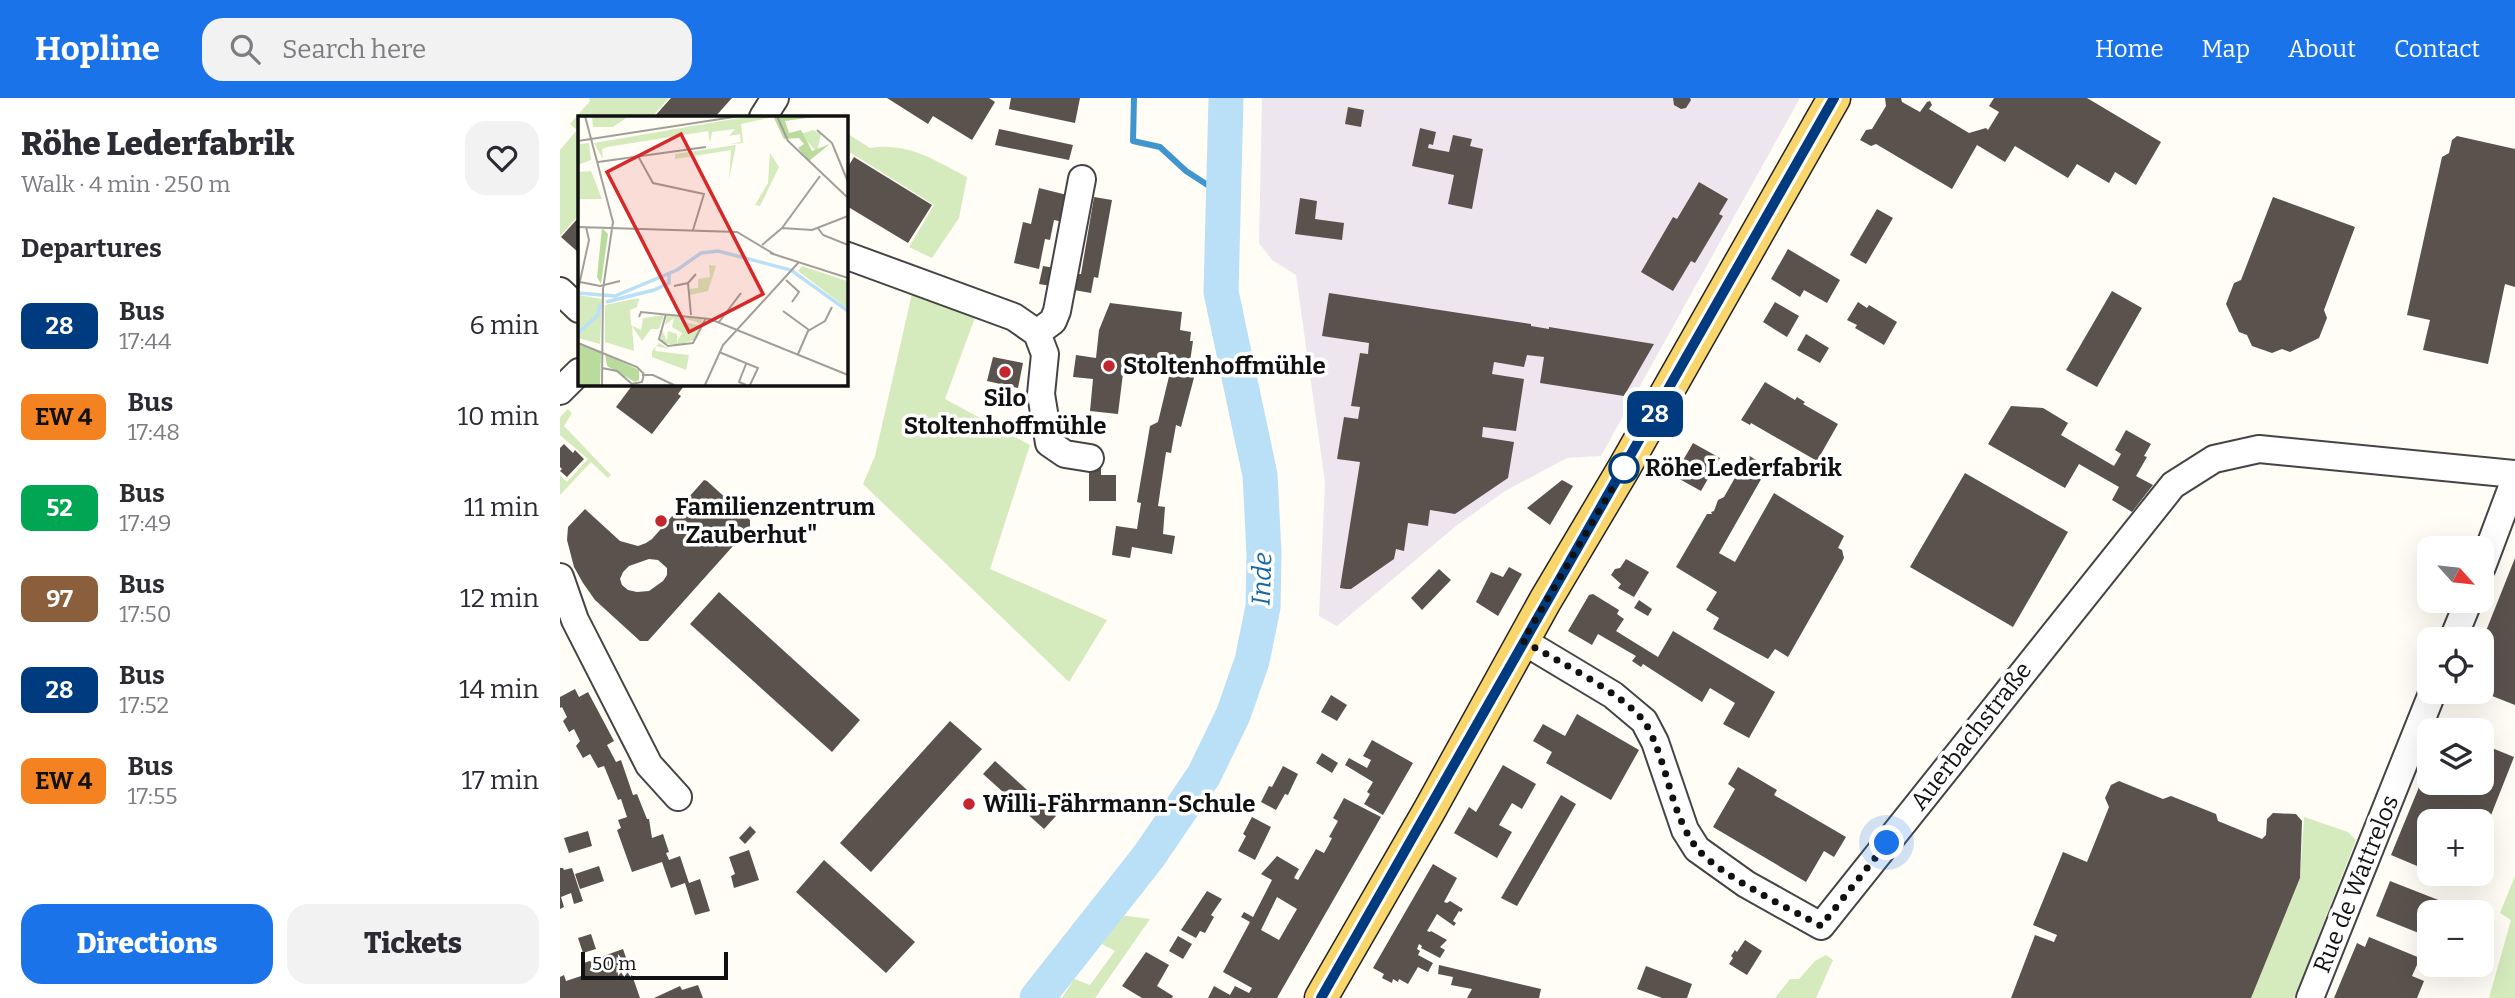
<!DOCTYPE html>
<meta charset="utf-8">
<style>
body{margin:0;font-family:Bitter,serif;background:#f2f2f3;color:#2b2b33;height:100vh;display:flex;flex-direction:column;font-size:26px;white-space:nowrap}
*{box-sizing:border-box;margin:0}
p{font-size:23px;color:#7c7c81}
.icon{flex:none;width:38px;height:38px;fill:none;stroke:currentColor;stroke-width:2;stroke-linecap:round;stroke-linejoin:round}
.map{position:relative;flex:1;overflow:hidden}
.drawer{display:flex;flex-direction:column;background:#fff;width:560px}
.drawer>*{flex:none}
.badge{padding:0 14px;border-radius:10px;font-size:24px;line-height:46px}
.needle{width:46px;rotate:117deg}
.buttons{position:absolute;left:1857px;top:438px;display:grid;gap:14px}
.buttons a{display:grid;place-items:center;width:77px;height:77px;border-radius:14px;background:#fff;box-shadow:0 7px 28px #0002;font-size:35px}
.scale{position:absolute;left:21px;bottom:18px;width:147px;box-sizing:border-box;padding-left:7px;border:4px solid #111;border-top:0;font-size:19px;line-height:24px;white-space:nowrap;color:#111;-webkit-text-stroke:5px #fff;paint-order:stroke}
.you{position:absolute;width:35px;height:35px;margin:-18px;border:5px solid #fff;border-radius:50%;background:#1a73e8;box-shadow:0 0 0 10px #1a73e833}
.map>.badge{position:absolute;translate:-50% -50%;box-shadow:0 0 0 4px #fff}
h2{padding:0 21px;font-size:26px;line-height:63px}
.round{display:grid;place-items:center;flex:none;width:74px;height:74px;border-radius:21px;background:#f2f2f3}
.head{display:flex;align-items:center;justify-content:space-between;height:119px;padding:0 21px}
h1{font-size:33px;font-weight:800;line-height:52px}
.primary-button{display:flex;gap:14px;margin-top:auto;padding:14px 21px}
.primary-button a{flex:1;height:80px;border-radius:21px;background:#1a73e8;color:#fff;font-size:28px;font-weight:800;line-height:80px;text-align:center}
.primary-button a+a{background:#f2f2f3;color:#2b2b33}
ul{padding:0;list-style:none}
li{display:flex;align-items:center;gap:21px;height:91px;padding:0 21px}
li div{flex:1}
li b{display:block;font-size:26px}
li em{font-style:normal}
li .badge{min-width:77px;font-weight:700;text-align:center}
header{display:flex;align-items:center;gap:42px;box-sizing:border-box;height:98px;padding:0 35px;background:#1a73e8;color:#fff}
header strong{font-size:33px}
nav{display:flex;gap:38px;margin-inline-start:auto;font-size:24px}
.search{width:490px;height:63px;background:#f2f2f3;display:flex;align-items:center;gap:18px;box-sizing:border-box;padding:0 24px;border-radius:21px;color:#7c7c81;font-size:26px}
main{display:flex;flex:1;min-height:0}
.map>svg:first-child{display:block}
</style>
<header>
<strong>Hopline</strong>
<div class="search"><svg class="icon" aria-label="search" viewBox="0 0 24 24"><circle cx="10" cy="10" r="6"/><path d="M15 15l6 6"/></svg>Search here</div>
<nav><a>Home</a><a>Map</a><a>About</a><a>Contact</a></nav>
</header>
<main>
<section class="drawer">
<div class="head"><div><h1>Röhe Lederfabrik</h1><p>Walk · 4 min · 250 m</p></div><a class="round"><svg class="icon" aria-label="heart" viewBox="0 0 24 24"><path d="M12 20l-8-8c-3-5 5-10 8-4 3-6 11-1 8 4z"/></svg></a></div>
<h2>Departures</h2>
<ul>
<li><span class="badge" style="background:#003b80;color:#fff">28</span><div><b>Bus</b><p>17:44</p></div><em>6 min</em></li>
<li><span class="badge" style="background:#f58220;color:#111">EW 4</span><div><b>Bus</b><p>17:48</p></div><em>10 min</em></li>
<li><span class="badge" style="background:#00a651;color:#fff">52</span><div><b>Bus</b><p>17:49</p></div><em>11 min</em></li>
<li><span class="badge" style="background:#8b5e3c;color:#fff">97</span><div><b>Bus</b><p>17:50</p></div><em>12 min</em></li>
<li><span class="badge" style="background:#003b80;color:#fff">28</span><div><b>Bus</b><p>17:52</p></div><em>14 min</em></li>
<li><span class="badge" style="background:#f58220;color:#111">EW 4</span><div><b>Bus</b><p>17:55</p></div><em>17 min</em></li>
</ul>
<div class="primary-button"><a>Directions</a><a>Tickets</a></div>
</section>
<div class="map">
<svg width="1955" height="900" viewBox="0 0 1955 900">
<rect width="100%" height="100%" fill="#fffdf5"/>
<polygon fill="#eee6ef" points="702,0 1240,0 1041,358 1007,360 945,393 896,428 777,528 759,518 765,384 736,177 712,162 699,145"/>
<g fill="#d5ebbd">
<polygon points="29,0 109,0 92,19 19,19 19,117 0,138 0,52 17,32 10,26 30,3"/>
<path d="M285,34l25,16c38,-6 64,12 97,29l-8,41 -27,40 -23,-11 25,-42 -83,-52 -6,6z"/>
<polygon points="353,191 417,214 385,301 470,347 430,471 547,522 509,584 303,386 315,358"/>
<polygon points="8,311 12,315 4,328 51,377 48,380 31,364 0,397 0,377 7,384 28,361 0,337 0,319"/>
<polygon points="1744,719 1788,734 1796,742 1734,900 1691,900 1740,780"/>
<polygon points="1955,778 1955,900 1929,900 1951,822 1940,815"/>
<polygon points="560,817 590,821 535,900 502,900 514,881 530,887 555,853 540,845"/>
<polygon points="1266,857 1273,862 1256,900 1215,900 1230,881 1239,881 1255,863"/>
</g>
<g fill="none" stroke-linecap="round" stroke-linejoin="round">
<polyline stroke="#3f96cf" stroke-width="6" points="574,0 573,43 600,49 626,73 663,97"/>
<polyline stroke="#b9e0f7" stroke-width="35" points="477,900 589,758 644,677 673,617 692,563 703,509 704,455 700,377 661,194 666,0"/>
</g>
<g fill="#5a524d" fill-rule="evenodd">
<polygon points="111,0 172,0 155,19 94,19"/>
<polygon points="327,0 429,0 435,4 412,42 373,18 368,26"/>
<polygon points="451,0 520,0 515,25 449,11"/>
<polygon points="1113,0 1130,0 1131,2 1126,10 1121,11 1114,7"/>
<polygon points="1325,0 1341,0 1342,4 1360,14 1367,4 1370,3 1372,7 1369,11 1409,35 1426,30 1428,32 1439,14 1429,8 1434,0 1527,0 1601,44 1576,87 1555,74 1549,85 1517,66 1508,80 1455,48 1445,64 1417,47 1392,91 1316,46 1311,48 1300,42 1306,32 1312,31 1326,8"/>
<polygon points="788,9 804,12 801,29 785,26"/>
<polygon points="860,30 876,34 873,47 869,46 868,50 889,54 893,37 912,41 910,48 923,51 912,111 888,106 894,77 852,68"/>
<polygon points="439,31 513,47 509,62 435,47"/>
<polygon points="1897,38 1955,51 1955,189 1945,186 1928,266 1863,252 1870,222 1847,217 1882,59 1889,55 1892,42"/>
<polygon points="294,59 372,107 348,145 285,107 285,64 289,67"/>
<polygon points="1139,84 1168,101 1159,116 1163,118 1135,165 1131,163 1113,193 1081,174 1113,119 1117,121"/>
<polygon points="479,90 507,97 503,124 494,122 490,142 485,141 479,171 454,165 463,124 471,126"/>
<polygon points="534,99 552,102 538,180 534,179 531,195 514,192 517,176 521,176"/>
<polygon points="1713,99 1795,129 1764,212 1767,220 1759,240 1730,254 1722,251 1712,255 1692,248 1687,237 1679,234 1666,206 1674,185 1681,182"/>
<polygon points="740,100 757,103 755,121 784,125 782,142 735,136"/>
<polygon points="1317,111 1333,120 1306,166 1290,157"/>
<polygon points="19,119 19,155 1,139"/>
<polygon points="1228,151 1280,182 1267,205 1244,192 1240,199 1211,181"/>
<polygon points="483,168 495,170 491,188 479,186"/>
<polygon points="1552,193 1582,210 1537,289 1506,272"/>
<polygon points="769,195 971,226 971,228 989,231 989,229 1094,246 1064,298 980,285 984,259 967,257 964,269 934,264 932,276 964,281 956,333 923,329 922,339 954,344 948,380 895,416 870,412 868,428 848,425 844,453 836,451 834,461 791,491 786,491 780,490 800,364 777,361 784,319 798,321 800,309 791,308 800,255 808,256 809,245 762,238"/>
<polygon points="1215,204 1239,218 1227,239 1203,224"/>
<polygon points="1298,204 1307,210 1309,207 1337,224 1324,247 1295,230 1297,227 1287,222"/>
<polygon points="550,205 622,214 620,232 631,234 630,243 633,243 629,271 636,272 621,329 616,327 611,355 606,354 598,408 605,409 603,436 615,438 612,456 572,449 570,460 552,457 556,428 577,431 581,405 577,404 590,328 598,324 612,266 565,259 558,316 530,313 533,281 513,279 516,257 536,260 539,232"/>
<polygon points="1246,236 1269,250 1260,265 1237,252"/>
<polygon points="433,259 463,265 458,290 427,283"/>
<polygon points="1205,284 1235,302 1237,299 1245,304 1243,306 1278,326 1257,363 1191,325 1190,327 1181,322"/>
<polygon points="74,285 126,285 118,296 121,298 92,336 56,309"/>
<polygon points="1451,308 1483,310 1508,325 1501,337 1554,368 1561,356 1555,352 1566,332 1591,346 1584,358 1587,359 1576,378 1593,387 1572,414 1552,402 1559,389 1519,366 1505,390 1428,346"/>
<polygon points="1133,345 1160,360 1141,393 1114,378"/>
<polygon points="4,346 13,355 15,352 24,361 7,379 0,373 2,371 0,369 0,350"/>
<polygon points="1188,357 1208,369 1159,455 1175,464 1214,395 1284,438 1278,450 1282,452 1284,460 1282,464 1228,559 1215,551 1208,561 1153,531 1159,520 1146,512 1157,494 1116,469 1147,416 1152,416 1151,414 1154,413 1158,402 1164,399"/>
<polygon points="529,365 541,365 541,377 556,377 556,403 529,403"/>
<polygon points="1405,375 1508,434 1453,529 1350,469"/>
<path d="M144,382l3,1 43,39v7l-102,114h-8l-45,-41 -12,-17 -9,-16 -7,-27 1,-13 17,-18 35,32 18,5 8,-3 6,-4zM89,461l9,1 9,8v7l-4,6 -14,10 -12,1 -9,-2 -6,-5 -2,-6 3,-7 6,-6z"/>
<polygon points="1002,382 1013,388 990,427 967,410"/>
<polygon points="1955,460 1955,607 1922,594 1922,543"/>
<polygon points="1066,461 1089,474 1074,499 1058,490 1061,486 1051,477 1055,471 1060,470"/>
<polygon points="949,469 962,476 938,518 916,504 931,474 943,479"/>
<polygon points="879,471 891,482 862,512 851,500"/>
<polygon points="159,494 300,622 272,654 130,526"/>
<polygon points="1033,496 1059,512 1057,516 1064,521 1056,533 1098,559 1113,533 1215,594 1189,640 1163,626 1175,605 1150,590 1142,604 1083,566 1081,569 1072,563 1076,558 1038,536 1032,547 1008,533 1029,497"/>
<polygon points="1079,502 1092,511 1088,518 1074,510"/>
<polygon points="15,591 19,599 28,594 54,643 47,647 56,664 61,662 73,697 77,696 87,721 89,721 92,740 103,736 109,754 106,755 109,762 120,758 129,785 140,781 150,813 135,817 125,785 111,790 102,764 72,774 57,732 61,730 58,722 67,719 61,701 58,702 44,668 38,670 30,656 23,660 16,648 20,643 14,631 9,634 3,623 7,619 2,609 0,610 0,599"/>
<polygon points="771,597 787,607 777,623 761,614"/>
<polygon points="1017,616 1079,652 1051,702 986,665 992,654 973,643 983,626 1005,638"/>
<polygon points="390,623 422,651 311,774 280,745"/>
<polygon points="812,642 853,665 823,717 804,706 810,696 807,694 813,684 785,667 789,660 807,670 811,662 803,658"/>
<polygon points="1922,646 1954,659 1922,740 1922,723 1869,723 1869,773 1831,757 1869,665 1869,684 1922,684"/>
<polygon points="762,655 778,665 772,675 756,665"/>
<polygon points="435,663 496,718 484,731 423,676"/>
<polygon points="943,667 976,686 962,711 952,705 939,727 952,734 937,760 894,735 909,709 916,714"/>
<polygon points="723,668 738,676 728,697 725,696 716,712 701,704 709,688 712,689"/>
<polygon points="1178,669 1217,692 1214,697 1286,739 1274,759 1264,753 1246,784 1153,729 1175,691 1168,686"/>
<polygon points="1559,683 1603,701 1611,698 1656,716 1658,723 1702,741 1706,737 1707,721 1713,715 1736,716 1742,723 1740,780 1691,900 1451,900 1475,837 1494,844 1497,837 1473,827 1503,754 1527,764 1549,709 1545,700 1551,687"/>
<polygon points="1001,697 1016,706 957,808 941,800"/>
<path d="M784,700l37,19 -104,181h-69l6,-12 16,9 5,-9 14,7 3,-5 -29,-16 27,-50 -9,-5 3,-5 9,5 19,-37 -11,-6 16,-18 22,13 -5,9 4,2 18,-31 8,4 5,-9 3,-6 -3,-1 9,-16 -5,-3zM717,799l20,12 -18,31 -18,-10z"/>
<polygon points="692,719 711,729 695,762 678,753 686,738 683,736"/>
<polygon points="190,728 196,734 185,746 179,740"/>
<polygon points="28,733 32,748 9,755 4,740"/>
<polygon points="189,752 199,782 174,790 171,778 175,776 169,759"/>
<polygon points="264,762 355,844 326,875 236,794"/>
<polygon points="873,766 897,780 884,804 887,805 890,803 903,811 901,814 899,813 893,823 896,825 894,828 877,816 867,833 870,834 871,833 887,842 880,849 885,852 880,860 861,850 862,848 859,846 857,851 860,853 858,857 873,865 868,874 858,869 848,886 839,881 838,884 833,881 832,885 822,880 824,876 813,870"/>
<polygon points="39,768 44,783 20,791 15,776"/>
<polygon points="0,770 3,770 4,772 12,770 23,803 14,806 11,795 1,799 4,809 0,811"/>
<polygon points="1876,775 1907,775 1903,786"/>
<polygon points="1830,783 1886,805 1883,814 1869,814 1869,839 1816,818"/>
<polygon points="647,793 662,801 651,817 654,819 645,835 640,833 636,840 621,832"/>
<polygon points="31,836 36,851 23,855 18,840"/>
<polygon points="618,838 632,846 623,861 609,853"/>
<polygon points="1809,839 1860,860 1852,878 1864,883 1857,900 1774,900 1797,845 1805,849"/>
<polygon points="1185,842 1202,853 1187,877 1169,866 1173,860 1171,858 1175,852 1177,854"/>
<polygon points="63,851 80,900 0,900 0,879 4,877 6,883 24,877 21,866"/>
<polygon points="586,854 609,867 597,888 613,898 612,900 582,900 562,888"/>
<polygon points="879,867 981,891 979,900 907,900 912,891 891,887 893,879 878,876"/>
<polygon points="1086,868 1132,886 1127,900 1102,900 1077,891"/>
<polygon points="138,887 143,900 94,900 120,888 122,892"/>
</g>
<g fill="none" stroke-linecap="round" stroke-linejoin="round">
<g stroke="#444" stroke-width="30">
<g id="minor">
<polyline points="203,19 215,0"/>
<polyline points="285,157 454,219 477,235 485,256 481,296 489,345 505,356 530,360"/>
<polyline points="0,193 19,211"/>
<polyline points="477,235 493,223 497,213 522,81"/>
<polyline points="0,293 19,274"/>
<polyline points="1922,469 1955,381"/>
<polyline points="0,479 15,522 89,667 118,699"/>
<polyline points="1893,541 1909,502"/>
<polyline points="963,543 1053,597 1084,623 1095,644 1125,732 1137,751 1186,786 1261,828 1613,387 1654,361 1699,351 1955,376"/>
<polyline points="1750,900 1873,593"/>
</g>
</g>
<g stroke="#222" stroke-width="35">
<polyline id="major" points="761,900 869,713 985,503 1064,370 1274,0"/>
</g>
<use href="#minor" stroke="#fff" stroke-width="26"/>
<use href="#major" stroke="#f9d66b" stroke-width="32"/>
</g>
<g fill="none" stroke-linecap="round" stroke-linejoin="round">
<g stroke="#fff" stroke-width="16">
<path id="line" d="M761,900c171,-300 342,-600 513,-900"/>
</g>
<use href="#line" stroke="#003b80" stroke-width="10"/>
<path stroke="#111" stroke-width="7" stroke-dasharray="0 12.6" d="M1064,370l-101,173c33,19 97,51 120,79 5,6 9,16 12,23 14,34 19,75 41,104 19,26 94,62 125,79l66,-83"/>
</g>
<g fill="#c4262e" stroke="#fff" stroke-width="2.5">
<circle cx="549" cy="268" r="7"/>
<circle cx="445" cy="274" r="7"/>
<circle cx="101" cy="423" r="7"/>
<circle cx="409" cy="706" r="7"/>
</g>
<circle fill="#fff" stroke="#003b80" stroke-width="3.5" cx="1064" cy="370" r="14"/>
<g text-anchor="middle" dominant-baseline="central" stroke-width="7" stroke-linejoin="round" paint-order="stroke">
<g font-size="24" font-weight="bold" fill="#111" stroke="#fff" text-anchor="start">
<text x="563" y="268">Stoltenhoffmühle</text>
<text x="445" y="300" text-anchor="middle">Silo<tspan x="445" dy="28">Stoltenhoffmühle</tspan></text>
<text x="115" y="409">Familienzentrum<tspan x="115" dy="28">"Zauberhut"</tspan></text>
<text x="423" y="706">Willi-Fährmann-Schule</text>
</g>
<g font-size="24" font-weight="bold" fill="#111" stroke="#fff" text-anchor="start">
<text x="1085" y="370">Röhe Lederfabrik</text>
</g>
<g font-size="24" fill="#111" stroke="#fff">
<text transform="translate(1411 638) rotate(-52)">Auerbachstraße</text>
<text transform="translate(1796 786) rotate(-68)">Rue de Wattrelos</text>
</g>
<g font-size="26" font-style="italic" fill="#1768a6" stroke="#fff">
<text transform="translate(702 481) rotate(-88)">Inde</text>
</g>
</g>
<g transform="translate(18 18)">
<rect width="270" height="270" fill="#fffdf5"/>
<path d="M14,0h37l-16,11h-20zM173,0l22,1 -32,7 2,19 -13,1 11,-2 -1,-8 -11,2 6,-7 -23,3 -2,11 -2,-12 -101,16 -5,2 1,10 -9,-16zM235,14l8,4 -4,18 -17,-18zM11,27l2,17 -13,5v-21zM158,29l-7,35 2,-30 -56,9v-5zM192,37l9,14 -19,39 -5,-1 13,-22zM13,55l11,28h-24v-27zM131,149l7,1 -8,25 -18,4 -1,-6 9,-1v-9l12,-2zM224,150l45,15v27l-49,-37zM0,179l24,4 -2,45 -22,-6zM61,182l-2,9 -7,3 1,15 10,5 2,-12 21,-3 -5,14h-8l-9,12 -10,-15 2,25 -29,-9v-37zM89,200l35,3 1,5 -20,-6 -3,3 21,5 -4,13 -19,6 -15,-2 -2,-5 1,-8 5,11 1,-10 9,3v8l5,-9 -10,-6 2,-9 -9,7zM81,227l10,6 -13,-3 -1,5 34,4 -3,15 -34,-13v-6z" fill="#d5ebbd"/>
<path d="M195,0h49l-37,5 4,12 12,-3 11,21 18,-7 -21,17 -11,-13 6,-4 -5,-6 -15,1zM24,112l6,6 -7,50 -4,-7zM0,228l23,8 -1,33h-22zM27,238l34,16v10l-4,2 -28,-16z" fill="#b9dc9c"/>
<path fill="none" stroke="#b9e0f7" stroke-width="3.5" d="M0,177l37,3 62,-26 24,-17 17,-2 73,19 57,41M28,186l48,-12 15,-7v-9M0,217l20,-18 2,-11"/>
<path fill="none" stroke="#a09f9a" stroke-width="2" d="M7,0l28,106 -10,67 -1,96M199,0l11,25 60,57M239,14l15,13 16,39M0,25l162,-25M60,40l15,27 51,11 -11,36M20,46l108,-15M0,111l159,5 37,22M204,112l30,2 36,-14M240,112l5,7 25,10M184,129l20,-17 38,-52M192,137l78,25M208,164l13,12 -7,10M2,166l20,4 20,-5M110,167l3,32M96,170l14,-3 8,-9M0,174l11,-50 -3,-13M205,195l26,19M88,198l-7,25 9,7 25,-3 13,-25M61,201l2,-5 69,7 138,56M141,206l22,-29M0,227l59,24 7,7M141,236l39,16 -8,17M220,238l10,-23 17,-10 7,-14M24,252l15,3 15,13 10,-2 2,-8M64,259h11l21,10M127,269l18,-40 76,-83M168,269l-7,-3 7,-18"/>
<path fill="#d62828" fill-opacity="0.15" stroke="#d62828" stroke-width="3.5" d="M103,18l82,160 -74,38 -82,-160z"/>
<rect width="270" height="270" fill="none" stroke="#111" stroke-width="3.5"/>
</g>
</svg>
<div class="buttons">
<a><svg class="needle" viewBox="-14 -14 28 28"><path d="M0-13l5 13h-10z" fill="#e53935"/><path d="M0 13l5-13h-10z" fill="#7c7c81"/></svg></a>
<a><svg class="icon" aria-label="locate" viewBox="0 0 24 24"><circle cx="12" cy="12" r="6"/><path d="M12 2v4M12 18v4M2 12h4M18 12h4"/></svg></a>
<a><svg class="icon" aria-label="layers" viewBox="0 0 24 24"><path d="M12 4l9 5-9 5-9-5zM3 14l9 5 9-5"/></svg></a>
<a>+</a>
<a>−</a>
</div>
<div class="scale">50 m</div>
<div class="you" style="left:1327px;top:745px"></div>
<b class="badge" style="left:1095px;top:316px;background:#003b80;color:#fff">28</b>
</div>
</main>
